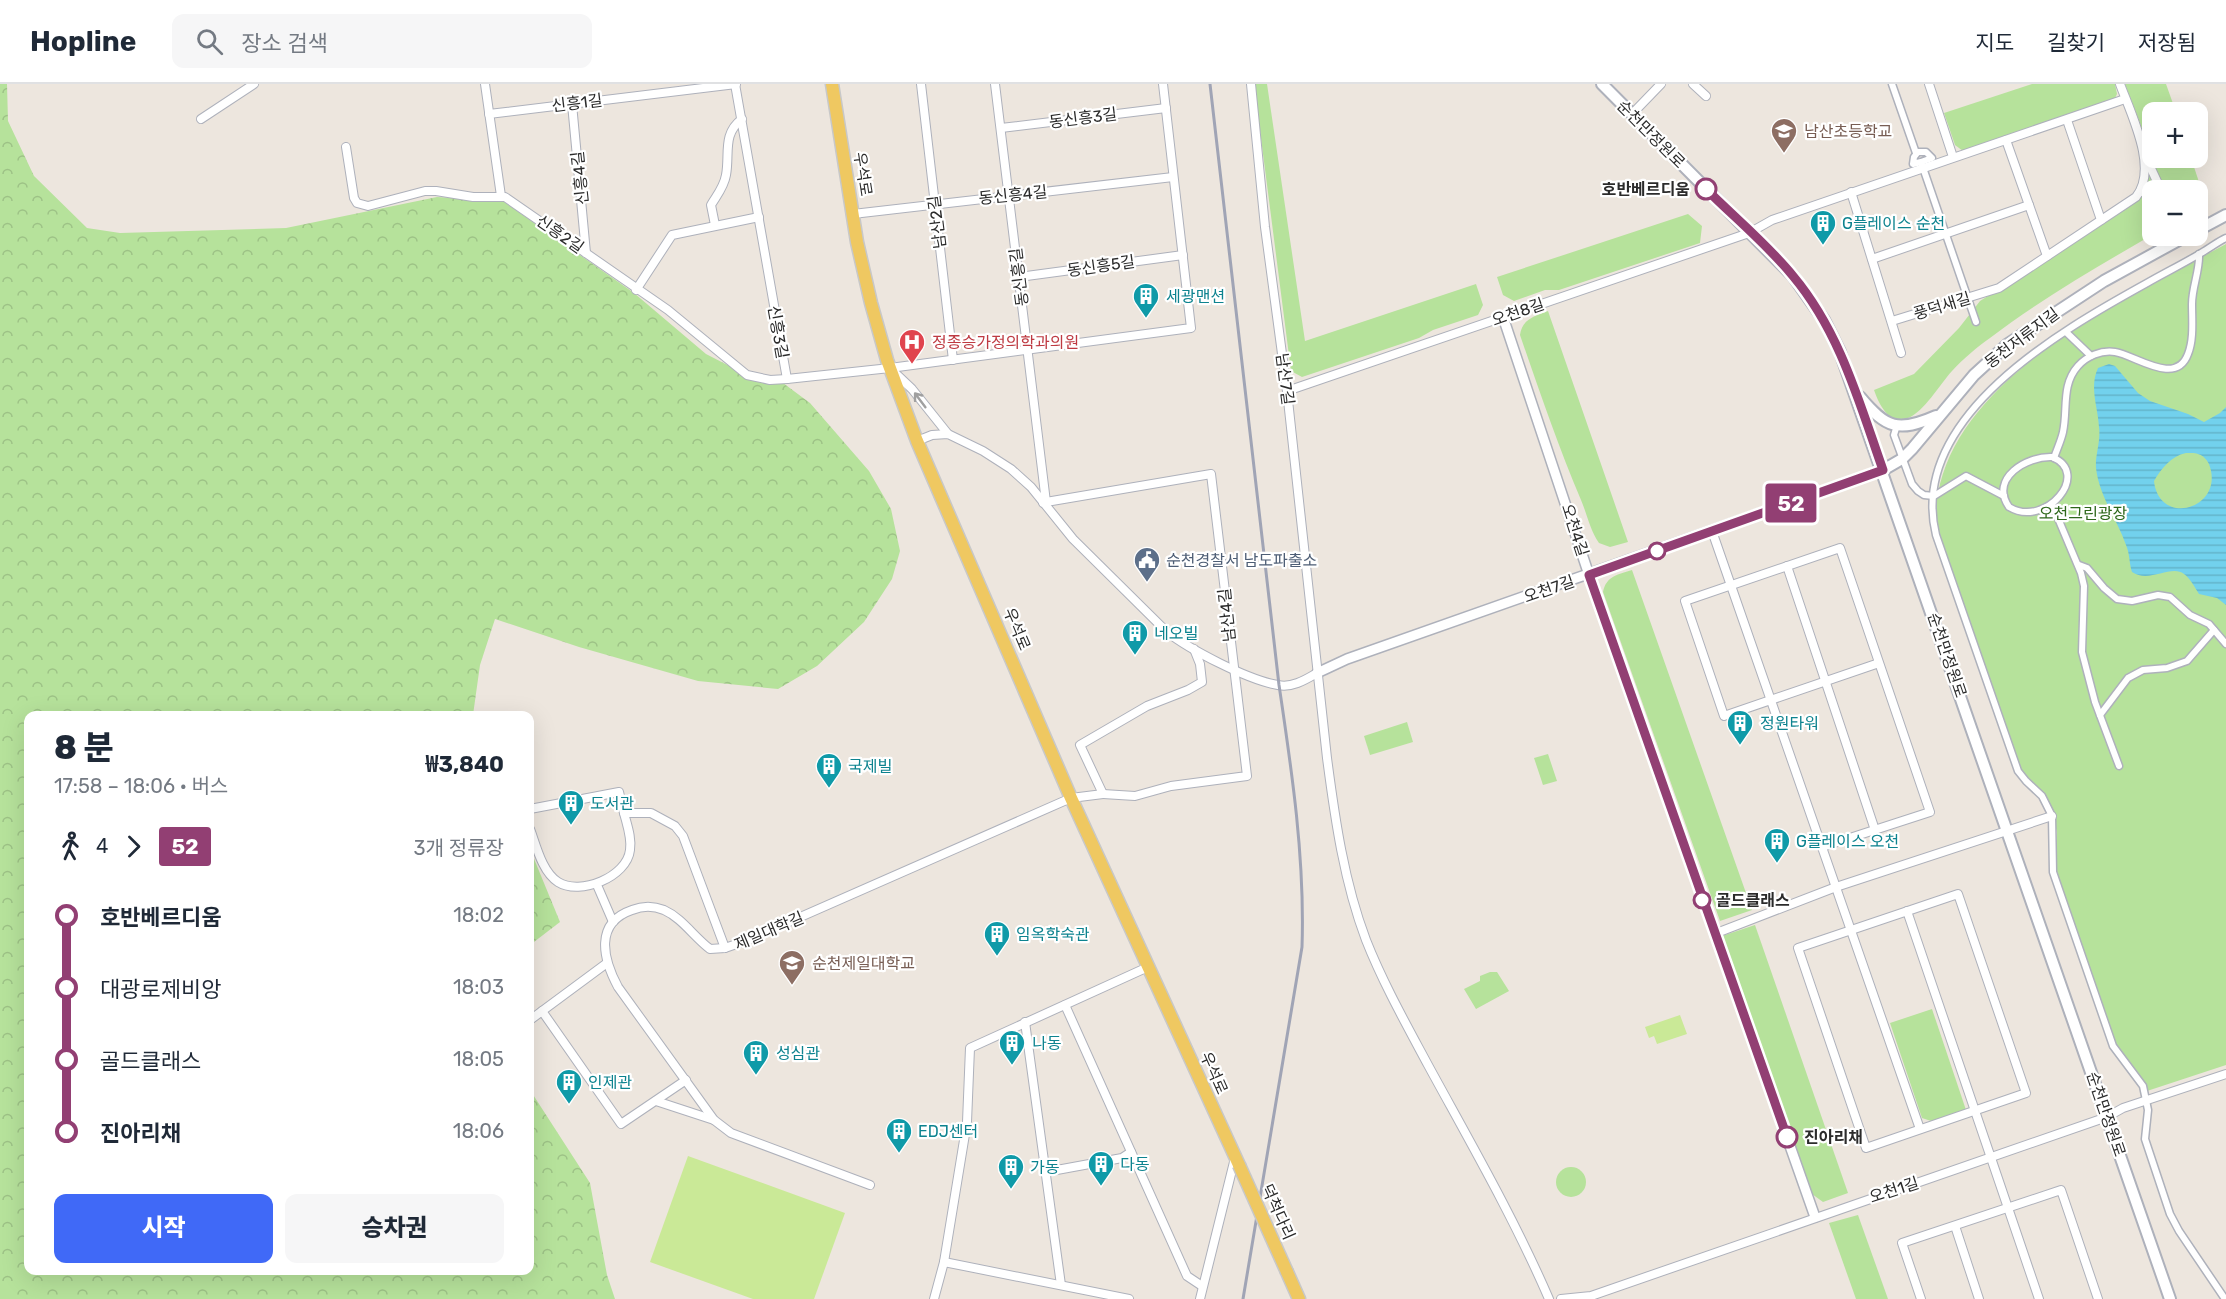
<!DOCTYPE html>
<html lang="ko">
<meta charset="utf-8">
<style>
body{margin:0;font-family:Rubik,"Noto Sans KR",sans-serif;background:#f6f6f7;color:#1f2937;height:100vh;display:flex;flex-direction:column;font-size:22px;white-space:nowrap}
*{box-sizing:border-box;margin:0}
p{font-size:20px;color:#747a83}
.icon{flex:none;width:33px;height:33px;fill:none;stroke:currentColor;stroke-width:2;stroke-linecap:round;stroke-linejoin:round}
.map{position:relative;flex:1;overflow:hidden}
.panel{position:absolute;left:24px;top:627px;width:510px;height:564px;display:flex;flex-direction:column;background:#fff;border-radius:12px;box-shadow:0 6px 24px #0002}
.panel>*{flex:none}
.badge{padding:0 12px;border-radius:4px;font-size:21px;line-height:39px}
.buttons{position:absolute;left:2142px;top:18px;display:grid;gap:12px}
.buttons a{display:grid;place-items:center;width:66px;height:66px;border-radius:12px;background:#fff;box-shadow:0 6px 24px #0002;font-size:30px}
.map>.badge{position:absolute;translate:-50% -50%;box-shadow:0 0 0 3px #fff}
.legs{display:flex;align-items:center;gap:9px;height:66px;padding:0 30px;font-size:20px}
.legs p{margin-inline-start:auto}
.overview{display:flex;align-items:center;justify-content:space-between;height:102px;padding:0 30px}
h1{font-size:33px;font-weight:800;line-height:45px}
.action{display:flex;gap:12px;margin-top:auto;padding:12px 30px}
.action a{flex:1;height:69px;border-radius:12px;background:#4069f7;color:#fff;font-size:24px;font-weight:800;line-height:69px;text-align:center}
.action a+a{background:#f6f6f7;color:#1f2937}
ul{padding:0 30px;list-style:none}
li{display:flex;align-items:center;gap:21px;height:72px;font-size:22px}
li i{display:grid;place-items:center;width:9px;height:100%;margin:0 8px;background:currentColor}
li i::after{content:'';width:15px;height:15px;margin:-8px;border:4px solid;border-radius:50%;background:#fff}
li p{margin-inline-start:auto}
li:first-child i{background:linear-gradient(#0000 50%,currentColor 0)}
li:last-child i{background:linear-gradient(currentColor 50%,#0000 0)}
header{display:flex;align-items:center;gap:36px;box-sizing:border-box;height:84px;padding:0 30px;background:#fff;border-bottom:2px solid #e0e1e3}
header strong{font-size:28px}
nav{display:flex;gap:33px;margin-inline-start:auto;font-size:21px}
.search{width:420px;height:54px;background:#f6f6f7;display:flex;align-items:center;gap:15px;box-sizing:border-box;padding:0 21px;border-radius:12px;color:#747a83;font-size:22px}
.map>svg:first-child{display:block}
</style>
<header>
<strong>Hopline</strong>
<div class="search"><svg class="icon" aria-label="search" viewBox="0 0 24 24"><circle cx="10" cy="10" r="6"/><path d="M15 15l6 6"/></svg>장소 검색</div>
<nav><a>지도</a><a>길찾기</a><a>저장됨</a></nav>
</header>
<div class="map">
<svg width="2226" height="1215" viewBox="0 0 2226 1215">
<defs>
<pattern id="forest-crowns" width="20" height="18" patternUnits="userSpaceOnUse" patternTransform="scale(1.5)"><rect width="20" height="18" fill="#b6e29b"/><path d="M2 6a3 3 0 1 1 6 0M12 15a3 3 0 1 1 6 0" fill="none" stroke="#9dc286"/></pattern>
<pattern id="water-rules" width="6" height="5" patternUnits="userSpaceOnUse" patternTransform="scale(1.5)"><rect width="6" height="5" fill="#72d1ed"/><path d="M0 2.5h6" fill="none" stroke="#63b4cb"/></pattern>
</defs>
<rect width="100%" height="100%" fill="#ede6de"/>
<g fill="#b6e29b">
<polygon points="1254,0 1267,0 1305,257 1476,200 1483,221 1478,231 1433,246 1419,254 1302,293 1291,287"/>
<polygon points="2032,0 2115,0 2117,10 2114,16 1970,66 1963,67 1955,61 1944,29"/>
<path d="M2125,0h41l10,28h-24v46h39l15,45 -8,5v-18h-46v45c-55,32 -111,64 -162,103 -13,9 -27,21 -38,33 -12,13 -28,41 -44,47 -19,8 -29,-14 -34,-28l40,-16 45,-46 21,-27 152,-96c8,-9 16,-21 17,-33 4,-25 -16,-65 -24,-88z"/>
<polygon points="1688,130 1702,142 1700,159 1559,206 1545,206 1514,217 1503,211 1497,193"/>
<path d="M2226,160v821l-79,26c-8,-18 -21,-30 -32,-46l-59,-169 -1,-15 2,-29 -8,-27 -30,-39 -80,-231c-2,-14 -4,-28 -1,-41 21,-120 191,-198 288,-250z"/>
<path d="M1548,227l80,231 -18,5 -11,-4c-9,-13 -12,-29 -18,-43 -23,-54 -42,-110 -61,-165 2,-16 15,-19 28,-24z"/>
<path d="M1632,486l120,340 -32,11 -117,-329c3,-16 16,-18 29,-22z"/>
<polygon points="1407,638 1413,658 1370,671 1364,652"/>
<polygon points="1548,670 1557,697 1543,701 1534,674"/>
<polygon points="1755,841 1848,1109 1823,1118 1812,1110 1722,852"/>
<polygon points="1490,888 1497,888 1509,907 1476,925 1464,905 1480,897 1480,892"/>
<polygon points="1932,925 1966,1026 1931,1037 1922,1034 1890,939"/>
<circle cx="1571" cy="1098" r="15"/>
<polygon points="1858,1131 1888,1215 1856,1215 1829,1139"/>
</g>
<g fill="url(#forest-crowns)">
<polygon points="0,0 7,0 8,37 34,92 87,144 120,149 286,144 437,113 503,117 634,209 706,270 747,291 779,296 810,319 869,387 891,425 900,467 892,495 864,538 817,582 778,605 698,597 579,563 495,535 480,581 473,631 28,632 28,1186 530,1186 530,1006 590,1099 607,1191 615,1215 0,1215"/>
<polygon points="530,765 560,838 530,861"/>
</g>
<g fill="#cae997">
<polygon points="1680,931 1687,950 1657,960 1654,952 1649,954 1645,943"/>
<polygon points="688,1072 845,1129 814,1215 753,1215 650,1178"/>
</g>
<path fill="url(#water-rules)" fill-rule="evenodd" d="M2109,280l6,2 23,27 12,8 38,13 16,8 16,-9 6,-6v198l-9,-7 -18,-4c-4,-6 -9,-16 -15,-20 -13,-10 -35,10 -52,-2 -3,-9 -2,-18 -6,-27 -9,-26 -27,-49 -30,-77 -1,-13 5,-27 3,-41 -1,-20 -10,-40 -1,-59zM2186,369c11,0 17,0 23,11 17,45 -50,64 -55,17 7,-12 17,-25 32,-28z"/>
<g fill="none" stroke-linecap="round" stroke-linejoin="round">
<g stroke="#aeb1bb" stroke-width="9">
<g id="pedestrian">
<polyline points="1892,0 1916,69"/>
<polyline points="1921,78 1932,74 1926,68 1918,68 1914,73 1913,80 1921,78 1976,238"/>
<polyline points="2066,248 2091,272"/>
<polyline points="1897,341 1894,351 1912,400 1918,407 1924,411 1934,412 1966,392 2004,412"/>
<path d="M2052,373c40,16 -6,72 -43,50 -20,-29 18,-51 43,-50z"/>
<path d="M2054,374c3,-9 7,-17 9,-26 5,-23 -2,-47 15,-66 9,-10 23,-16 37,-14 20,3 61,35 73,2 6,-15 4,-34 4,-50 0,-17 8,-34 7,-50"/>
<polyline points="2052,420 2081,489 2084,502 2082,568 2095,618 2119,682"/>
<polyline points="2079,481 2087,484 2104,504 2117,515 2132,517 2158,511 2170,513 2190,531 2209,540 2226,560"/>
<polyline points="2100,631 2128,594 2143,586 2167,584 2187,577 2214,546"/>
<path d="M2225,1215l-46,-68 -9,-17 -25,-75 3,-29 -5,-24 -30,-40 -60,-174 -1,-56 -10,-20 -16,-15 -8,-10 -82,-236c-29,-118 126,-205 211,-252 19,-11 40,-21 59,-33 7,-4 13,-9 20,-12"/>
</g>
</g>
<g stroke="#aeb1bb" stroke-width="10">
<g id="minor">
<polyline points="485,0 501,112"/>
<polyline points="735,0 787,295 890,284 1191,244 1163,0"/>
<polyline points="921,0 953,276"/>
<polyline points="995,0 1046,418 1043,419"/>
<path d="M1251,0l14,143 22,164 40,367c8,61 17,124 39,182 17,43 40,84 62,125 42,77 86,153 121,234"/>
<polyline points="1693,0 1706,12"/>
<polyline points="1929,0 1953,73"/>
<polyline points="572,20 586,169"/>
<polyline points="489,30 736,0"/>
<polyline points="1632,30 1661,0"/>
<polyline points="201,35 254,0"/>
<polyline points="2067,36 2101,136"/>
<polyline points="1001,44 1166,24"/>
<polyline points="2006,56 2047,172"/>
<polyline points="346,63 354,114 357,119 368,122 425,107 436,107 473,113 505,113 668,226 747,291 770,296 787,295"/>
<polyline points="2148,78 2161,106"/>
<polyline points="1851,108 1901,269"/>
<polyline points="2140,108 2153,106"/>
<polyline points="853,130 1173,93"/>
<path d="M715,141l-4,-20c6,-10 13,-18 15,-30 4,-21 -4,-41 16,-56"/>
<polyline points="1872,175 2029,121"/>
<polyline points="1019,193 1183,171"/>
<polyline points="636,206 672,151 759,133"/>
<path d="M1892,237l107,-33 137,-91c23,-28 -5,-83 -16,-113"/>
<polyline points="894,288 912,305 948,350"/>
<polyline points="1287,307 1749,149 1772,136 2125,15"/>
<path d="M917,357l15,-6 16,-1 35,17 28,18 20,18 42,52 93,92c24,19 82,49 112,54 14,3 27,-5 39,-12"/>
<polyline points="1046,418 1211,390 1247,692 1171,702 1135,712 1103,710"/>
<polyline points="1712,447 1920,1045"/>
<polyline points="1787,482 1875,746"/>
<polyline points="530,725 619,708 624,729 651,729 675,742 683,752 725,864"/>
<path d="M530,745c6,16 12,43 28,53 22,14 69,-5 72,-32 2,-12 -3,-25 -6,-37"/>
<polyline points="1822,763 1930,728 1840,464 1685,517 1724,632 1879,579"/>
<polyline points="597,801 613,838"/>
<polygon points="1958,810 2026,1009 1866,1064 1798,864"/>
<polyline points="1907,827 2039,1215"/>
<polyline points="1714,850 1836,803 2052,732"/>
<polyline points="1065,921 1187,1192 1202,1202"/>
<polyline points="542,927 621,1040 686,996"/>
<polyline points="530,936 607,879"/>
<polyline points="1025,938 1061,1201"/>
<polyline points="656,1017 714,1036"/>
<polyline points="1046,1088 1122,1074 1131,1068"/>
<path d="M870,1101l-139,-52 -17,-13 -96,-133c-15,-28 -24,-64 14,-77 10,-4 22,-4 32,0 18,8 30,27 46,39l15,-1 23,-8 323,-142 32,-4 -23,-49 67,-39 41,-16 14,-8 -2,-18 -6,-15"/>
<polyline points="1955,1142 1979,1215"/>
<polyline points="944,1178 1129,1215"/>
<polyline points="934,1215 944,1178 967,1038 970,964 1148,883"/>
<polyline points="1200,1215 1235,1074"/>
<path d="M1561,1215l30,-3c172,-61 345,-118 516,-179l16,-9 103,-34"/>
<polyline points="1921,1215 1902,1159 2061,1106 2098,1215"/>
</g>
</g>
<g stroke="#aeb1bb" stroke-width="12">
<g id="tertiary">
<polyline points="1503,233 1589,491 1815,1133"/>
<polyline points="1317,589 1347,575 1883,386"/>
</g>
</g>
<g stroke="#aeb1bb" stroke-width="14">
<g id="secondary">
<polyline points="1602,0 1793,192 1824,236 1840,268 2170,1215"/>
<polyline points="2198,146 2226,131"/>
<path d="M1860,313c26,31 38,36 76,19"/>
<polyline points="1883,386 1902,375 1912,365 1974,291 2008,260 2104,197 2186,152"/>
</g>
</g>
<g stroke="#c8c8c8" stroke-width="15">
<g id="primary">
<polyline points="832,0 857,158 871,219 887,276 917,357 1071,714 1239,1081"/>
<polyline points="1287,1188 1299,1215"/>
</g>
</g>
<use href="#pedestrian" stroke="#fff" stroke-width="6"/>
<use href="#minor" stroke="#fff" stroke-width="8"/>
<use href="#tertiary" stroke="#fff" stroke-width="9"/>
<use href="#secondary" stroke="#fff" stroke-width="10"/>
<use href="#primary" stroke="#efc861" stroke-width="12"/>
<path stroke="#a0a4b5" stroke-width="3" d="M1210,0l69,601c13,87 26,174 23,262l-59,352"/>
<g stroke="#c8c8c8" stroke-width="15" stroke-linecap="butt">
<polyline id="primary-bridge" points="1239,1081 1287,1188"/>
</g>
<use href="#primary-bridge" stroke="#efc861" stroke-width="12"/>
</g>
<defs><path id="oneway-shaft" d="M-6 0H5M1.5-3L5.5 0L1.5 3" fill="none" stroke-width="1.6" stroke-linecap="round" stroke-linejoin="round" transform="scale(1.5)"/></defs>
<use stroke="#a0a0a0" href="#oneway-shaft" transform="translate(920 316) rotate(-127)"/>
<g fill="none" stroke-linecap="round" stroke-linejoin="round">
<g stroke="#fff" stroke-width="14">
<path id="line-1" d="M1706,105c28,28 62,56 87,87 47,56 66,126 90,194l-294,105 198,562"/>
</g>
<use href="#line-1" stroke="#923f73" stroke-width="9"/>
</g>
<defs>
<g id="school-pin" transform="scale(1.35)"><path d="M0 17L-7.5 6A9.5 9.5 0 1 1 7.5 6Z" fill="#8d6e63" stroke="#fff"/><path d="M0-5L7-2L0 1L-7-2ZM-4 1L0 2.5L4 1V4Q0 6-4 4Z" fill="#fff"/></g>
<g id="building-pin" transform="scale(1.35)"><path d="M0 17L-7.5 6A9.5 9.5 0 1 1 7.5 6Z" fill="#0f9aa8" stroke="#fff"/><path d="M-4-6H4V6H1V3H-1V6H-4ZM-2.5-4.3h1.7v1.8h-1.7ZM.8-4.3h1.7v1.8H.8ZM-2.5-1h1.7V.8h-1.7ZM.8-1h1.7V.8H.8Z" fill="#fff"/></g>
<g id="hospital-pin" transform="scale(1.35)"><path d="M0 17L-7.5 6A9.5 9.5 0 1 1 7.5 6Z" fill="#e0444e" stroke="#fff"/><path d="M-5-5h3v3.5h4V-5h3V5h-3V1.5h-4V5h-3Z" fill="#fff"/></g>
<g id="civic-pin" transform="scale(1.35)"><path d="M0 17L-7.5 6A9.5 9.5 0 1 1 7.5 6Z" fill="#5c6f8a" stroke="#fff"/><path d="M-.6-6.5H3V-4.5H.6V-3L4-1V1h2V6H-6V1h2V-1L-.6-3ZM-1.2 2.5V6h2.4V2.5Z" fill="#fff"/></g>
<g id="university-pin" transform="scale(1.35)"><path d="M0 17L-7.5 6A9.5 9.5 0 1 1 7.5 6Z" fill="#8d6e63" stroke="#fff"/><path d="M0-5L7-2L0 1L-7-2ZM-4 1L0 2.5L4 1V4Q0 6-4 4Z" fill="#fff"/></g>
</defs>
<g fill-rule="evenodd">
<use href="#school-pin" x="1784" y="47"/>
<use href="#building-pin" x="1823" y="139"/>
<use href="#building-pin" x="1146" y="212"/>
<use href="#hospital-pin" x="912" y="258"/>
<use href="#civic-pin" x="1147" y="476"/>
<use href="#building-pin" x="1135" y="549"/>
<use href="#building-pin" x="1740" y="639"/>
<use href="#building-pin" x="829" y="682"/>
<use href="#building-pin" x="571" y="719"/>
<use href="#building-pin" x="1777" y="757"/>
<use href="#building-pin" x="997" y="850"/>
<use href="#university-pin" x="792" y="879"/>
<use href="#building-pin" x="1012" y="959"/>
<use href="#building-pin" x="756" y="969"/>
<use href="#building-pin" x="569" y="998"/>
<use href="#building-pin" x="899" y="1047"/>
<use href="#building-pin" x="1101" y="1080"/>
<use href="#building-pin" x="1011" y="1083"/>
</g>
<g fill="#fff" stroke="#923f73" stroke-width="3">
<circle cx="1706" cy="105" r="10"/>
<circle cx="1657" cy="467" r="8"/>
<circle cx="1702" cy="816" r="8"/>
<circle cx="1787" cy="1053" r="10"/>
</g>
<g text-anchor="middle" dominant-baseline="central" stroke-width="4.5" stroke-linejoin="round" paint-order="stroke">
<g font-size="16" fill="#2b2b2b" stroke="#fff">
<text transform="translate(577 19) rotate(-7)">신흥1길</text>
<text transform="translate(1083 34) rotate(-7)">동신흥3길</text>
<text transform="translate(1651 50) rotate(45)">순천만정원로</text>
<text transform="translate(863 90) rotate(81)">우석로</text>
<text transform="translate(580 94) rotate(-96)">신흥4길</text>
<text transform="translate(1013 111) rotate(-6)">동신흥4길</text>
<text transform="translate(937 138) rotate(-97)">남산2길</text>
<text transform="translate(560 150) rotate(35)">신흥2길</text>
<text transform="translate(1101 182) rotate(-8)">동신흥5길</text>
<text transform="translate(1019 193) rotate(-97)">동신흥길</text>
<text transform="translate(1942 222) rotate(-17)">풍덕새길</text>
<text transform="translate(1518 228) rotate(-19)">오천8길</text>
<text transform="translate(778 248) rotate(80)">신흥3길</text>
<text transform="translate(2022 254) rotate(-37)">동천저류지길</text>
<text transform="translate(1285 295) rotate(83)">남산7길</text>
<text transform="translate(1575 446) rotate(72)">오천4길</text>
<text transform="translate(1549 505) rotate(-19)">오천7길</text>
<text transform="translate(1227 531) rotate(-96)">남산4길</text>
<text transform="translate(1017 545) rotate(67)">우석로</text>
<text transform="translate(1947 571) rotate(71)">순천만정원로</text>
<text transform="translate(769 847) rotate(-23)">제일대학길</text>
<text transform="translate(1214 989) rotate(66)">우석로</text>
<text transform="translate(2106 1030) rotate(71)">순천만정원로</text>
<text transform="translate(1894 1106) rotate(-18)">오천1길</text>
<text transform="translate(1278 1128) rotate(66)">덕척다리</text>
</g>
<g font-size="16" fill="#785e54" stroke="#fff" text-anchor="start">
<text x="1804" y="47">남산초등학교</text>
<text x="812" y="879">순천제일대학교</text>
</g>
<g font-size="16" font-weight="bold" fill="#2b2b2b" stroke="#fff" text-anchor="start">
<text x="1690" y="105" text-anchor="end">호반베르디움</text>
<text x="1716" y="816">골드클래스</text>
<text x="1804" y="1053">진아리채</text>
</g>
<g font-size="16" fill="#0d838f" stroke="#fff" text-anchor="start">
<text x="1842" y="139">G플레이스 순천</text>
<text x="1166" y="212">세광맨션</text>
<text x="1154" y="549">네오빌</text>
<text x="1760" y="639">정원타워</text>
<text x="848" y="682">국제빌</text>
<text x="590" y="719">도서관</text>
<text x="1796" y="757">G플레이스 오천</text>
<text x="1016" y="850">임옥학숙관</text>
<text x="1032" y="959">나동</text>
<text x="776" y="969">성심관</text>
<text x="588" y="998">인제관</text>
<text x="918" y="1047">EDJ센터</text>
<text x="1120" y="1080">다동</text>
<text x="1030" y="1083">가동</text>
</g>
<g font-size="16" fill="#be3a42" stroke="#fff" text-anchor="start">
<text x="932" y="258">정종승가정의학과의원</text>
</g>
<g font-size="16" fill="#2e681b" stroke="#fff">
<text x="2083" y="429">오천그린광장</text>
</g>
<g font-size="16" fill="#4e5e75" stroke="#fff" text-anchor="start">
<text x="1166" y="476">순천경찰서 남도파출소</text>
</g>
</g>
</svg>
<div class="buttons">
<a>+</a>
<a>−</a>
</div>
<b class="badge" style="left:1791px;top:419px;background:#923f73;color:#fff">52</b>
<section class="panel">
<div class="overview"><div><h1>8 분</h1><p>17:58 – 18:06 · 버스</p></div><b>₩3,840</b></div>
<div class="legs"><svg class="icon" aria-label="walk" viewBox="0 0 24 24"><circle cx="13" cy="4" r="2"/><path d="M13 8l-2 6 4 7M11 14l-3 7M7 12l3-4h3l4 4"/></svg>4<svg class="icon" aria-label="forward" viewBox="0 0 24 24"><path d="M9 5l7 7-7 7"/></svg><b class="badge" style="background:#923f73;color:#fff">52</b><p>3개 정류장</p></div>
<ul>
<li><i style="color:#923f73"></i><b>호반베르디움</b><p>18:02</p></li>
<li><i style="color:#923f73"></i><span>대광로제비앙</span><p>18:03</p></li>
<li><i style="color:#923f73"></i><span>골드클래스</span><p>18:05</p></li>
<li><i style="color:#923f73"></i><b>진아리채</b><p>18:06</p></li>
</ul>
<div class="action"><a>시작</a><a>승차권</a></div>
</section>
</div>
